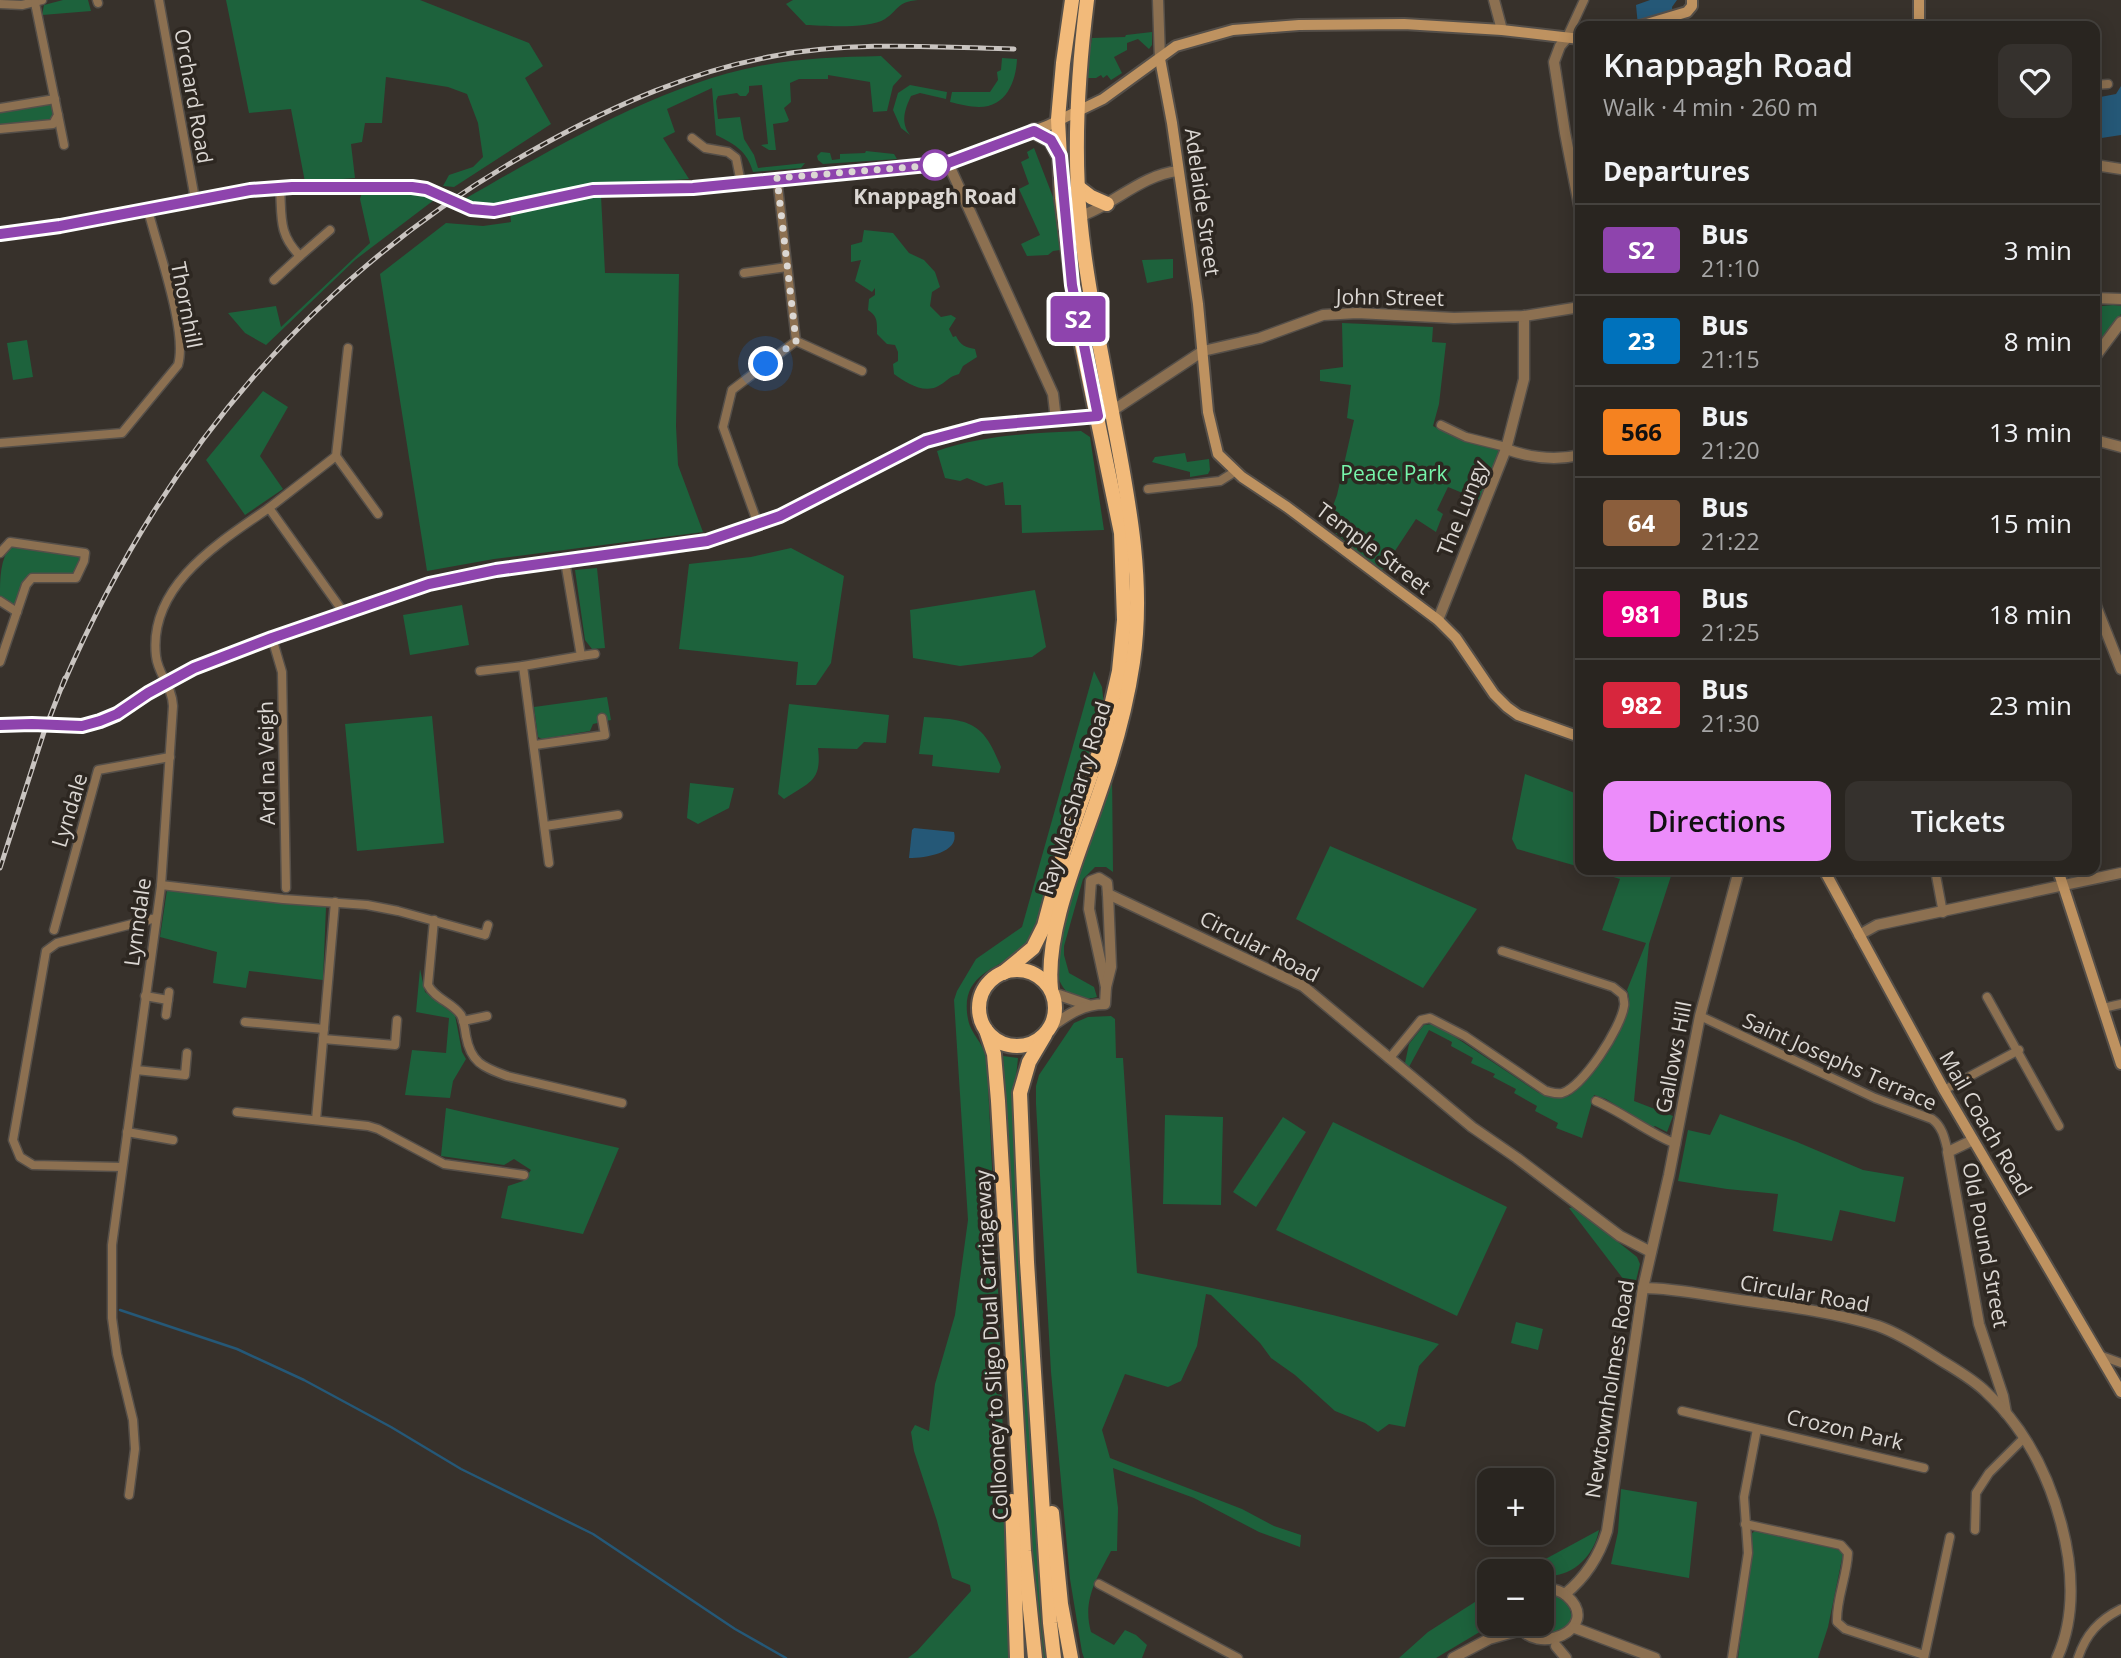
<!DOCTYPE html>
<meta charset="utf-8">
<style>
body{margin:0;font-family:"Open Sans",sans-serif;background:#35312d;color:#f1f3f6;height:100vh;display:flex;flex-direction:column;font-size:26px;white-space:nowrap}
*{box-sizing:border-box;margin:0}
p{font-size:23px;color:#a5a5a5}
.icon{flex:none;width:38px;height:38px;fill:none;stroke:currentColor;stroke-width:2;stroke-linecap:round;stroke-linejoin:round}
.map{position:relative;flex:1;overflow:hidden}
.side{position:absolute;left:1575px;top:21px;width:525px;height:854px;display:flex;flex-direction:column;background:#292520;border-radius:14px;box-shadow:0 4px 18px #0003,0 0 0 2px #45423e}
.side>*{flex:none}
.badge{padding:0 14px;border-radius:5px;font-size:24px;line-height:46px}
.tools{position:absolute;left:1477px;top:1468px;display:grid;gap:14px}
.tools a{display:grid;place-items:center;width:77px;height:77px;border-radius:14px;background:#292520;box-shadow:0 4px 18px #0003,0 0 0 2px #45423e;font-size:35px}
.you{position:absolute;width:35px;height:35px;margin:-18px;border:5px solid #fff;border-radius:50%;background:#1a73e8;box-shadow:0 0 0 10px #1a73e833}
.map>.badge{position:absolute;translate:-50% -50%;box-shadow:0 0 0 4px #fff}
h2{padding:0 28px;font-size:26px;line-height:63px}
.round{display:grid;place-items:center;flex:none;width:74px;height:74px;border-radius:14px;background:#35312d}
.overview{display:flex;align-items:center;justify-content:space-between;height:119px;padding:0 28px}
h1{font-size:33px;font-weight:600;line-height:52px}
.action{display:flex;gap:14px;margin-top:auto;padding:14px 28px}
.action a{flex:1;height:80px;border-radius:14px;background:#ec8cfa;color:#111;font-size:28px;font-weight:600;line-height:80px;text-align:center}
.action a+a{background:#35312d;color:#f1f3f6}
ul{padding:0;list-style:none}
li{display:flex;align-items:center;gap:21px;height:91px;padding:0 28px;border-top:2px solid #45423e}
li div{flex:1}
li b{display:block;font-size:26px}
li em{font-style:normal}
li .badge{min-width:77px;font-weight:700;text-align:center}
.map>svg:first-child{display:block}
</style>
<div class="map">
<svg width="2121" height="1658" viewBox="0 0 2121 1658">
<rect width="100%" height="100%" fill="#37312b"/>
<g fill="#1d623c">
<polygon points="63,0 88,0 91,11 42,15 44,5"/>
<polygon points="226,0 420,0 529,43 543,66 525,78 551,124 454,187 443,186 449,175 473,167 483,157 478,123 467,94 448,87 386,77 382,123 365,123 362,142 351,144 355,178 305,182 291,109 249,113"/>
<path d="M793,0h125c-22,2 -19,10 -33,19 -15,10 -61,7 -79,6l-20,-21z"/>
<polygon points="1152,32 1152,45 1149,49 1138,39 1127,43 1127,50 1114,57 1122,73 1111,80 1107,75 1103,78 1101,75 1096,78 1085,78 1092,38 1125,37 1126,35"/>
<path d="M881,56l21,20 -9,10 -6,25 -14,1 -3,-30 -42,-7v4h-29l-9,4 1,19 -7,6 5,12 -2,2 -14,2 3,26h-7l-8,-5 7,-1 -6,-59 -13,1v6l-3,4h-6l-3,-3 -19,3 -2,5 2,18 22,-2 4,22 10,16 4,13 47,-5 -4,5 -48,4c-6,-21 -17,-27 -37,-37l-4,-47 -45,21 8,23 -12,6 26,41c-33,3 -66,3 -98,6 -43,5 -87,31 -128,15 89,-51 194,-114 296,-134 40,-8 81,-9 122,-10z"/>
<path d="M1002,58l15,1c-1,23 -11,48 -38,48 -9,0 -20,-3 -29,-5l2,-10h38l8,-12 -1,-8 4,-2z"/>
<path d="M910,85l37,7 -1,7 -26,-6 -9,3c-6,13 -11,26 -1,39l-9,-7 -8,-18 5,-17z"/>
<polygon points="47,103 52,105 54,112 50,121 0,125 0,112 31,108"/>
<polygon points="1034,148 1053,197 1060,250 1053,251 1048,255 1027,256 1021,244 1040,235 1019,189 1029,184 1021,162 1029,158 1027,152"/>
<polygon points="866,151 894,154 897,159 823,164 818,160 817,156 821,152 830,153 832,160 840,159 840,154 865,153"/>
<polygon points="412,191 438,197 355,260 266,345 245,333 228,313 276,306 281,327 370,243 360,199 362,192"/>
<polygon points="601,196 605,273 679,274 676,426 678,465 703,532 494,559 427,571 380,274 446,223 483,226 511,222 510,213 582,197"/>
<path d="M864,230l29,3 16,20 15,7 11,12 5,15 -8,5 -2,14 11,11 10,-2 5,3 -7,11 4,8 3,-1c4,9 9,11 19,13l2,8 -14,9 -4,8c-11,3 -10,6 -19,11 -15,10 -34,-2 -46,-11l-1,-10 5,-3v-9l-3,-7 -8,-1 -10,-10c0,-11 1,-18 -9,-24l1,-11 6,-4v-7l-3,4 -17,-11 6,-21 -10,2v-17l11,-3z"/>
<polygon points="1173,259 1173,278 1147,283 1142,260"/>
<path d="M2113,305l8,1v8l-22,28c-4,-8 -4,-29 3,-36z"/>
<polygon points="1342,323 1433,327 1432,342 1446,343 1439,404 1433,426 1452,436 1499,449 1482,501 1448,487 1437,510 1443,514 1436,532 1416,519 1381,572 1326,525 1337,495 1354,420 1347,418 1351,385 1320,381 1320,370 1343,367"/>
<polygon points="27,340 33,377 13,380 7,343"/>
<polygon points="263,391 288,407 260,456 283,489 245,515 206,460"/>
<path d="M1081,431l9,6 14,93 -82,3 -1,-28h-16l-2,-23 -17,4 -19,-8 -7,3 -15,-3 -8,-27c46,-16 95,-18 144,-20z"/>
<polygon points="1185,453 1187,462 1209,459 1210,470 1208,474 1190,477 1190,472 1152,462 1155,457"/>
<path d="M11,545l71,10 -8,21 -33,-2 -11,2 -14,32 -16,-11c0,-19 0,-37 11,-52z"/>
<polygon points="791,548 844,576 831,663 816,685 796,685 798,662 679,649 689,564 751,557"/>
<polygon points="597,568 605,648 592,649 585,640 575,570"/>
<polygon points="1035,590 1046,647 1032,657 960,666 913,658 910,610"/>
<polygon points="462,605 469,645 410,655 403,615"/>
<path d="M1094,671l8,16 3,28 -68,213c-5,9 -11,19 -21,26 -25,17 -56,23 -48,65 3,17 17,23 19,45l12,247 11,347h-102l9,-7 54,-60 -1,-6 -18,-7 -15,-57 -23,-70 -3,-19 4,-7 14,6 6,-47 20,-69 13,-95 -14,-220 3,-9 19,-32 46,-32z"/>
<polygon points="607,697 611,720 593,724 590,731 542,739 538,737 534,707"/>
<path d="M789,704l100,11 -3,28 -22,-1 -7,7 -39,-1c4,33 -8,34 -34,51l-6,-5z"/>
<polygon points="432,716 444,843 357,851 345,724"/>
<path d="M924,717c46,3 59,4 77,50l-2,6 -67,-7 1,-11 -14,-1z"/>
<path d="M1112,772l1,100 -7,-5h-11l-12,12 -19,67v9l5,18 25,14 3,10c-32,8 -43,-17 -41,-44l21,-84z"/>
<polygon points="1525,774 1580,795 1580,867 1517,849 1512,839"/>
<polygon points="690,783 734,788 729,808 698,824 687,818"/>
<polygon points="1330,846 1477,909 1423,988 1296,919"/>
<path d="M1590,870h83l-24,74 -15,157 39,15 -6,16 -12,-6 -3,2 -46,-29 -12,-4 -12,43 -26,-10 2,-5 -23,-12 2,-5 -23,-13 2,-4 -23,-12 2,-3 -24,-11 2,-5 -22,-12 1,-4 -23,-12 -20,37 -4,-4 4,-19 15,-19 8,-1 8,3 99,66 19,5 11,-2c22,-15 71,-80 58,-106l19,-47 -44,-13 18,-51z"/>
<polygon points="167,890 326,907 323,980 249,971 246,988 213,983 217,952 160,937"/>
<polygon points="420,969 425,992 455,1015 462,1052 466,1059 453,1081 450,1098 405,1095 412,1050 446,1053 449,1018 416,1012"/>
<path d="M1111,1016l4,3 1,39h7l14,215c102,20 203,41 302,71l-20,22 -14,61 -16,-3 -11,8 -13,-9 -30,-12 -40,-36 -24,-17 -11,-15 -49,-48 -5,-1 -9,52 -16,35 -13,6 -43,-13 -23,56 8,28 132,51 32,17 27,9 -1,12 -41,-15 -65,-34 -81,-30 5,40 -1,43h-6c-14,27 -29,49 -20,81l23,13 11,-15 11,5 11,10 -5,13h-58l-2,-6 -12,-73 -19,-207 -15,-268v-18l3,-11 35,-52 14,-6z"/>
<polygon points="1003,1056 1018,1058 1014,1097 1049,1658 1043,1658 1030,1542"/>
<polygon points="446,1108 619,1148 583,1234 501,1218 508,1186 523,1181 531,1170 514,1159 504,1165 441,1156"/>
<polygon points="1720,1114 1797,1142 1863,1170 1904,1177 1895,1222 1840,1210 1832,1241 1773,1231 1778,1194 1727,1189 1678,1181 1688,1130 1710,1135"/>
<polygon points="1165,1115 1223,1117 1221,1205 1163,1204"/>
<polygon points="1283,1117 1306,1132 1256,1207 1233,1192"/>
<polygon points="1333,1122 1507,1207 1457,1316 1276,1230"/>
<polygon points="1574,1207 1637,1257 1640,1264 1635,1285 1630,1285 1624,1280 1569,1208"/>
<polygon points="1516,1322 1543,1329 1538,1350 1511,1343"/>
<polygon points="1621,1489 1697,1502 1689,1578 1611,1564 1618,1532"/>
<path d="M1599,1530c-5,27 -29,50 -57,45v-3l-15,-3z"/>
<polygon points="1756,1530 1840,1550 1843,1554 1828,1627 1818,1658 1738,1658 1752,1547 1751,1534"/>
<polygon points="1489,1593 1489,1624 1493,1624 1436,1658 1399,1658 1428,1632"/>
<path d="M1542,1593c21,-1 35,15 27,36l-31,12 -15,-17h19z"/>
</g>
<g fill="#255877">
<polygon points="1650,0 1677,0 1672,7 1675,26 1638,26 1636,5"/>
<polygon points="2121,86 2121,135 2095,139 2095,98 2116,94"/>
<path d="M914,828l40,4c6,21 -29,26 -45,26l3,-28z"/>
</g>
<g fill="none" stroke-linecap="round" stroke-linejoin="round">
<polyline stroke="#255877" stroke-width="2.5" points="120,1310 237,1349 304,1380 391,1427 461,1469 593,1534 735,1629 786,1658"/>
<g stroke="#554f49" stroke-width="11">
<g id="minor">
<polyline points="97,0 98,3"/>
<polyline points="159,0 195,199"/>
<polyline points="0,4 22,5 42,0"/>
<polyline points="1566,39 1584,0"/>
<polyline points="2095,85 2108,84"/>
<polyline points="0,108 55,99"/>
<polyline points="58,115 64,145"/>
<polyline points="0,129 53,124 58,115 35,3"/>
<polyline points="692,138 705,148 728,152 736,158 741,183"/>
<path d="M280,188c2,29 -2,46 20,68l30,-26"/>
<polyline points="744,273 787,267"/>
<polyline points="274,280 300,256"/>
<polyline points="796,341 862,371"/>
<polyline points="1441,425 1466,437 1506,447"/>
<path d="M0,443l122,-10 56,-68c10,-34 -21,-118 -30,-155"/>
<polyline points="336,456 378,514"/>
<polyline points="1148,489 1220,481 1236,471"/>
<polyline points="758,524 723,427 732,390 796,341 777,178"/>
<polyline points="0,553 10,542 85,553 84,561 76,578 32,578 26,585 0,662"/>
<polyline points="0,601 17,612"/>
<polyline points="344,613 269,508 336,456 348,348"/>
<polyline points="272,638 282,672 286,888"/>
<polyline points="581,656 595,654"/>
<polyline points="480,671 523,666"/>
<polyline points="535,745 605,735 602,718"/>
<polyline points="545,826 618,815"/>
<polyline points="549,863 523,666 581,656 565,561"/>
<polyline points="1935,870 1943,913"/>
<polyline points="161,885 283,899 367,905 398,911 485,935 488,925"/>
<path d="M434,920l-6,65c7,14 24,17 33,30 3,6 4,14 5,21 5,27 17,31 41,40l115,27"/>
<polyline points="54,930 98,770 170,757"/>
<polyline points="145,996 168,1000"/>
<polyline points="1987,997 2059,1126"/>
<polyline points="2103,1008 2121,1004"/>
<polyline points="166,1015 169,992"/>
<path d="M1700,1016l175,82 57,21c11,8 13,21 16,33"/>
<polyline points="463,1021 487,1016"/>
<polyline points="245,1022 324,1029"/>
<polyline points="323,1039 395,1045 397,1020"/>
<path d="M1389,1059l32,-39 9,-2 35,18 81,55c5,1 10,3 16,2 21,-6 59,-65 62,-87 1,-3 -1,-7 -1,-11l-10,-8 -111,-36"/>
<polyline points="136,1070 185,1075 187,1053"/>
<polyline points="1944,1090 2019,1050"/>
<path d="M1596,1101c28,12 52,32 80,43"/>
<polyline points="237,1112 368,1126 378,1129 444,1164 524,1175"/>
<polyline points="316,1120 335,902"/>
<polyline points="127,1132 173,1140"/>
<polyline points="122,1167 33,1165 20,1157 13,1140 46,951 57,943 156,918"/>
<polyline points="2099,1355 2121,1363"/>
<polyline points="1682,1411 1924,1468"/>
<path d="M129,1495l6,-46 -2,-29 -16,-66 -5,-36v-73l49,-359 12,-180c-1,-21 -15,-31 -17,-50 -8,-71 64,-114 113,-148"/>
<path d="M1745,1524l96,21 7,8c-1,24 -12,46 -11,69l8,7 79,26"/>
<polyline points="1975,1530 1976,1493 1989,1473 2024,1438"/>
<polyline points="1099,1584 1238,1658"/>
<polyline points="1732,1658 1748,1553 1744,1497 1757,1429"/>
<polyline points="1924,1658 1950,1537"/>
<path d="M2078,1658c8,-24 21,-38 43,-49"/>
</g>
</g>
<g stroke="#554f49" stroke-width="13">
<g id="tertiary">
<polyline points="1158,0 1160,59"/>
<polyline points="1494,0 1502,30"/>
<polyline points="1566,39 1560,46 1554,62 1565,133 1580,210"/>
<polyline points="948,163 1053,394 1056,420"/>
<polyline points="2095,165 2121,169"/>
<path d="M1075,218c37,-11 65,-43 103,-47"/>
<polyline points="2095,298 2121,299"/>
<polyline points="2095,357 2121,322"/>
<polyline points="2095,440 2121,447"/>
<path d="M1506,449c25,9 48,12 74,6"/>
<polyline points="2095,596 2096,606 2121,669"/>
<polyline points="1438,620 1506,449 1524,379 1524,316"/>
<polyline points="0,725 32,724"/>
<path d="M70,726c43,0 86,-41 127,-58 65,-28 133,-50 199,-74 101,-35 209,-30 312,-53 61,-14 119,-48 174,-77 15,-7 29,-16 44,-23 54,-23 115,-16 172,-25l14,-5 91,-60 57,-13 63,-23 34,-2 97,5 70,-2 56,-9"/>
<polyline points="1859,935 1877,925 2121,873"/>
<polyline points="1106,987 1089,909 1091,881 1099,878 1107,883 1108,894 1303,986 1472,1127 1517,1158 1620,1236 1651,1252"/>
<polyline points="1053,993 1088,1005"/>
<path d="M1052,1026c17,-12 31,-22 53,-22l1,-17 5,-20 -3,-73"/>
<polyline points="1973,1140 1948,1152 1979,1324 2003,1396 2006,1413"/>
<path d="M1643,1288c35,0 71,9 105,13 44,6 88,12 130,25 20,7 39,19 56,30 17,11 38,22 52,36 38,35 62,82 75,131 12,44 15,94 -4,135"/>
<path d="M1565,1594c21,-17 34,-37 42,-63l36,-243 26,-113 31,-159 39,-146"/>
<path d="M1519,1624c14,34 85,5 48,-28 -7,-6 -16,-8 -25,-7"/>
<polyline points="1575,1628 1655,1658"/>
<polyline points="1556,1646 1566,1658"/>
<polyline points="1453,1658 1489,1639 1521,1630"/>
</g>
</g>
<g stroke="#554f49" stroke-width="14">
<g id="secondary">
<polyline points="1640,26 1687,12 1692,6 1692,0"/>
<polyline points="1919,26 1919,0"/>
<polyline points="1160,59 1172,123 1198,304 1208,412 1218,454 1242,477 1287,507 1438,620 1456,638 1494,694 1507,707 1518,715 1580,737"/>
<polyline points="0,234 60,226 250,190 292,187 412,187 426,189 471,209 494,211 593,190 693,188 948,163 1047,126 1103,99 1176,46 1233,30 1299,25 1404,24 1502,30 1580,39"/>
<polyline points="1824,870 1944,1090 2121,1392"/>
<polyline points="2058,870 2121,1064"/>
</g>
</g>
<g stroke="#554f49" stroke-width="18">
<g id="trunk">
<polyline points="1034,131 1051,140 1059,155"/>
<polyline points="1078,187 1091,197 1107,204"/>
<circle cx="1017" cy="1008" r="38"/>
<polyline points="1003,973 1033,948 1044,926 1064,851 1103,741 1119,671 1124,620 1121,533 1078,326 1062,198 1058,119 1063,63 1072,0"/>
<path d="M1051,989c-6,-58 27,-133 46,-189 16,-45 29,-90 36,-138 14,-96 -11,-189 -27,-283 -10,-54 -21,-108 -26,-162 -7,-73 -2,-145 7,-217"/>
<polyline points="986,1030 994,1054 998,1101 1024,1551 1035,1658"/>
<polyline points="1045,1035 1029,1062 1020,1093 1027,1262 1050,1623 1054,1658"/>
<polyline points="1012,1501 1017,1658"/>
<polyline points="1052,1513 1061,1604 1071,1658"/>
</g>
</g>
<use href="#minor" stroke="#8c7051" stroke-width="8"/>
<use href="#tertiary" stroke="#8c7051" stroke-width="10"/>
<use href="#secondary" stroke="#be9260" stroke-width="10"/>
<use href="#trunk" stroke="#f2ba7a" stroke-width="14"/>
<g stroke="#c9c4c0" stroke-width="5">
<g id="rail">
<path d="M62,687c101,-235 256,-419 482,-543 73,-40 148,-73 230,-88 79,-15 160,-9 240,-7"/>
<polyline points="0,868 44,732 65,678"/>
</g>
</g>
<use href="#rail" stroke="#2d2721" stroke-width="2.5" stroke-dasharray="8" stroke-linecap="butt"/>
<g stroke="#554f49" stroke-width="13" stroke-linecap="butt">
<polyline id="tertiary-bridge" points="32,724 70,726"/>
</g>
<use href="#tertiary-bridge" stroke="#8c7051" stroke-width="10"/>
</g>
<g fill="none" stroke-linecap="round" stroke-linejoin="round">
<g stroke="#fff" stroke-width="16">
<polyline id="line" points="0,234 60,226 250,190 292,187 412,187 426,189 471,209 494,211 593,190 693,188 948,163 1034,131 1051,140 1060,156 1072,285 1098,416 982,426 926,441 780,516 707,541 496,570 429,584 272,638 194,668 148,693 117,714 100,721 82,726 32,724 0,725"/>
</g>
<use href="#line" stroke="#8e44ad" stroke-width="10"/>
<polyline stroke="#dbd7d3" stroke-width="7" stroke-dasharray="0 12.6" points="766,364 796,341 777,178 935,165"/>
</g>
<circle fill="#fff" stroke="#8e44ad" stroke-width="3.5" cx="935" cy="165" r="14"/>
<g text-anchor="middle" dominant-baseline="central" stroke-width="7" stroke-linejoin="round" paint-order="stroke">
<g font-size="21" fill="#dbd7d3" stroke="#2d2721">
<text transform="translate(194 96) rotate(80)">Orchard Road</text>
<text transform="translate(1203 202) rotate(82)">Adelaide Street</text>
<text transform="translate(1390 297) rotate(1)">John Street</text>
<text transform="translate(187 305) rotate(79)">Thornhill</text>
<text transform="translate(1462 508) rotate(-68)">The Lungy</text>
<text transform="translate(1374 548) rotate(37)">Temple Street</text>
<text transform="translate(266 763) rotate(-91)">Ard na Veigh</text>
<text transform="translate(1074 798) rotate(-73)">Ray MacSharry Road</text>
<text transform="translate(69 810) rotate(-73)">Lyndale</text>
<text transform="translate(137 922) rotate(-82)">Lynndale</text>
<text transform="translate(1260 946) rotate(27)">Circular Road</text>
<text transform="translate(1673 1057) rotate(-79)">Gallows Hill</text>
<text transform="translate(1840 1061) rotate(24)">Saint Josephs Terrace</text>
<text transform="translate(1986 1123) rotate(60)">Mail Coach Road</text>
<text transform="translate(1986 1245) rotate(79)">Old Pound Street</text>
<text transform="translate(1805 1293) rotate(10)">Circular Road</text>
<text transform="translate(991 1345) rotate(-93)">Collooney to Sligo Dual Carriageway</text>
<text transform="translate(1609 1389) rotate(-81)">Newtownholmes Road</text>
<text transform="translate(1845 1429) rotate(13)">Crozon Park</text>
</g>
<g font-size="21" font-weight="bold" fill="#dbd7d3" stroke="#2d2721">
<text x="935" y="196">Knappagh Road</text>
</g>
<g font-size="21" fill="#76f5aa" stroke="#2d2721">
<text x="1394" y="473">Peace Park</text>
</g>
</g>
</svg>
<div class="tools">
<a>+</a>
<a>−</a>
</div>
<div class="you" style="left:766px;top:364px"></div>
<b class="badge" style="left:1078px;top:319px;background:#8e44ad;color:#fff">S2</b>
<section class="side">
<div class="overview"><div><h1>Knappagh Road</h1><p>Walk · 4 min · 260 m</p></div><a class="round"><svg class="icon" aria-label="heart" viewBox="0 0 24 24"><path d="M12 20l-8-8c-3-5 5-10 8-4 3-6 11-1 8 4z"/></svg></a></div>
<h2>Departures</h2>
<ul>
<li><span class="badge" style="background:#8e44ad;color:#fff">S2</span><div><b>Bus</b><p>21:10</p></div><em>3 min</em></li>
<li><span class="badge" style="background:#0072bc;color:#fff">23</span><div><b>Bus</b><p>21:15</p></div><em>8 min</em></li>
<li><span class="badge" style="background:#f58220;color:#111">566</span><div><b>Bus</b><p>21:20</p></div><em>13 min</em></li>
<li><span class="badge" style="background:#8b5e3c;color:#fff">64</span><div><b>Bus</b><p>21:22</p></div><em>15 min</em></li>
<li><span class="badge" style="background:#e6007e;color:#fff">981</span><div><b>Bus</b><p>21:25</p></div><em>18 min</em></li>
<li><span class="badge" style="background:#d7263d;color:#fff">982</span><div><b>Bus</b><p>21:30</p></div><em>23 min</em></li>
</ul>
<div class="action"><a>Directions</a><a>Tickets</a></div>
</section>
</div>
